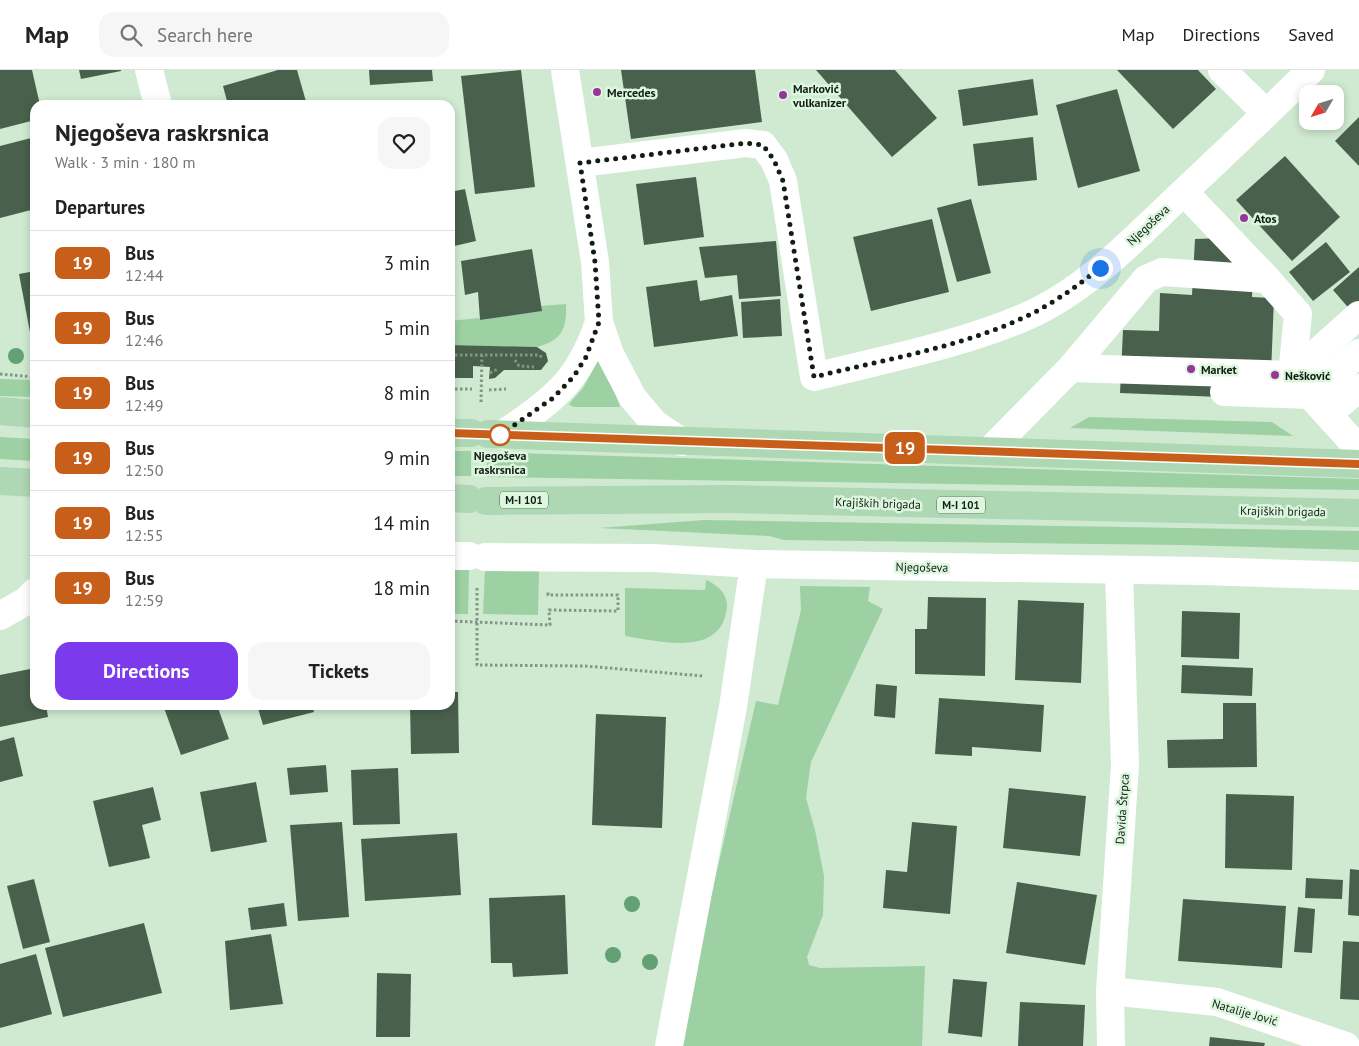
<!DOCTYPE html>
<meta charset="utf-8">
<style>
body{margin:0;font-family:"PT Sans",sans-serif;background:#f6f6f6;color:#222;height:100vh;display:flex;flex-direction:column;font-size:19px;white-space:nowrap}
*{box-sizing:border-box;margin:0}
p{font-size:16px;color:#767676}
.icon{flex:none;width:28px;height:28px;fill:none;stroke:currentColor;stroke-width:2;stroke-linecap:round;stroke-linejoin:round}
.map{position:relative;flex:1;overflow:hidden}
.sheet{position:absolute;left:30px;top:30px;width:425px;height:610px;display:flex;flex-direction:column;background:#fff;border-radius:15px;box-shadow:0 2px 8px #0003}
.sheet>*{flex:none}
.badge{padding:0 10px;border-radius:8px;font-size:18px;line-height:32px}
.needle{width:32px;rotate:231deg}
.buttons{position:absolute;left:1299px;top:15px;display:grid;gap:10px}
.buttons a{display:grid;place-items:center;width:45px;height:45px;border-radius:10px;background:#fff;box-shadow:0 2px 8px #0003;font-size:25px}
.you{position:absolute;width:25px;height:25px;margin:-12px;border:4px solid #fff;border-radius:50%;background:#1a73e8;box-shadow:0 0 0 8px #1a73e833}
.map>.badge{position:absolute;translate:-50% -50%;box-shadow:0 0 0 2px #fff}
h2{padding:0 25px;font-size:19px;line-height:45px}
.round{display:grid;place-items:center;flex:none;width:52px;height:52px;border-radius:15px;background:#f6f6f6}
.headline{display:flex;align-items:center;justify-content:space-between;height:85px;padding:0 25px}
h1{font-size:24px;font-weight:800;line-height:38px}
.button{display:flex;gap:10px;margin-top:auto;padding:10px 25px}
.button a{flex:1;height:58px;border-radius:15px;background:#7c3aed;color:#fff;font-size:20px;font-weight:800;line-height:58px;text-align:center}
.button a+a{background:#f6f6f6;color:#222}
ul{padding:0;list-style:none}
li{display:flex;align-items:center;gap:15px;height:65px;padding:0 25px;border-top:1px solid #e0e0e0}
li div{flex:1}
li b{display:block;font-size:19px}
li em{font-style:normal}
li .badge{min-width:55px;font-weight:700;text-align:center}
header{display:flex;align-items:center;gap:30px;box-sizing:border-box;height:70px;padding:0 25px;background:#fff;border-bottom:1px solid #e0e0e0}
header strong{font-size:24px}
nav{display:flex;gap:28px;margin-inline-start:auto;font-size:18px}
.search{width:350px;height:45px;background:#f6f6f6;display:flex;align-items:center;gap:12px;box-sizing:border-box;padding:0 18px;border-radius:15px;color:#767676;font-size:19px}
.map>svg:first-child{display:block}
</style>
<header>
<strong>Map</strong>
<div class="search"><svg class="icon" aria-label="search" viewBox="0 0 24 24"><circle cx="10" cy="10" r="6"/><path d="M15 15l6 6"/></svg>Search here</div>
<nav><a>Map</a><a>Directions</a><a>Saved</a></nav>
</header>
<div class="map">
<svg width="1359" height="976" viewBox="0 0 1359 976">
<rect width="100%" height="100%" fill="#cfead1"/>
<g fill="#9dd0a3">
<path d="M566,234c1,25 -4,36 -29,43l-87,-2v-24l29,-3 1,2 61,-9v-5z"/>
<polygon points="600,287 605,295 620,337 573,337 569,334 583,318"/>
<polygon points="0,309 35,310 35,327 0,326"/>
<polygon points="1089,347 1272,352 1293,366 1070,358"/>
<polygon points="0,367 35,369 35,391 0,389"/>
<rect x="450" y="381" width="21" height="25"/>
<polygon points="487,382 1359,409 1359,420 487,407"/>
<polygon points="704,450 1359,461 1359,480 1181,475 784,470 769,466 599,458"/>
<polygon points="485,498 539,500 538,545 483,544"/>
<polygon points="451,500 469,500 468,544 450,544"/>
<path d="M706,510c10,4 21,13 21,25 -3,54 -68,36 -102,31v-48l80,2z"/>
<polygon points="800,516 870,517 868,531 883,539 811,692 806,728 815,760 824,806 823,845 807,887 809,895 820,898 925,896 922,976 679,976 687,931 756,631 778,635 801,540"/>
</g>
<g fill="#49614c">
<polygon points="0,0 32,0 40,35 35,35 35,50 0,59"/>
<polygon points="79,0 121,0 121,1 81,9"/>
<polygon points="278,0 297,0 307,35 228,35 223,16"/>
<polygon points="369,0 432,0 433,11 370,15"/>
<polygon points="521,0 535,117 475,124 461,6"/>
<polygon points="621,0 755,0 762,52 631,69"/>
<polygon points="816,0 895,0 937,48 892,87"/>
<polygon points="1117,0 1198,0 1216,19 1173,59"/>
<polygon points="1033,9 1038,45 963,56 958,20"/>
<polygon points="1117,19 1140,101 1078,118 1056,35"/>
<polygon points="1359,47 1359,96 1335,71"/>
<polygon points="35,67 35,139 0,148 0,76"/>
<polygon points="1033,67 1037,110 978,116 973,74"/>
<polygon points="1285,86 1340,147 1292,191 1236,130"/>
<polygon points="696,107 704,167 644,175 636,114"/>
<polygon points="465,119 476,171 450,177 450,122"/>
<polygon points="971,129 991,203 957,212 937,138"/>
<polygon points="932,149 949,222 871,241 853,167"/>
<polygon points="1226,168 1253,200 1252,227 1274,228 1270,329 1120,323 1123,260 1159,261 1160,223 1192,225 1195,169"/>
<polygon points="776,171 781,226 739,229 737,205 705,208 699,177"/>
<polygon points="1326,172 1350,202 1313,231 1289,202"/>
<polygon points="532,179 542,241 480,250 478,222 465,225 461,191"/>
<polygon points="1359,197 1359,250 1333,220"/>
<polygon points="35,201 35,278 33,278 19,204"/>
<polygon points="697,210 700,231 732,225 738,266 654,277 646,217"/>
<polygon points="780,229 782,266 743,268 741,232"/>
<polygon points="450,275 537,277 546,283 548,291 541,300 504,300 495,308 489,309 490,297 473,296 473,308 450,308"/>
<polygon points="928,527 986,528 985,606 915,604 915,559 927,559"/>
<polygon points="1018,530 1084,533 1081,613 1015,610"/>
<polygon points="1182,541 1240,543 1239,589 1181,587"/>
<polygon points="1182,595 1253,598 1252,626 1181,623"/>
<polygon points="35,598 35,635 46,635 48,647 0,657 0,605"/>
<polygon points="876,614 897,616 895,648 874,646"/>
<polygon points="450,622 458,622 459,683 411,684 410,635 450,635"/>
<polygon points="939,628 1044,635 1041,682 972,677 972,686 935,684"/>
<polygon points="1223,633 1256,633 1257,697 1168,698 1167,670 1223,669"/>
<polygon points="163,635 217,635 229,669 181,685"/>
<polygon points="257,635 312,635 314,642 263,655"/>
<polygon points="596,644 666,647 662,758 592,755"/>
<polygon points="14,667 23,706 0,712 0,671"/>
<polygon points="326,695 328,722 290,725 287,698"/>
<polygon points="398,698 400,754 353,755 351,700"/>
<polygon points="256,712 267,772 211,782 200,722"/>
<polygon points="153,717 161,750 142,755 150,788 109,797 93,731"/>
<polygon points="1009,718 1086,726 1080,786 1003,778"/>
<polygon points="1226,724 1294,726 1292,800 1225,798"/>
<polygon points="342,752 349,847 298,851 290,755"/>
<polygon points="912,752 957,756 950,844 883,838 886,800 907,802"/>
<polygon points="457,763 461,825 365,831 361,769"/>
<polygon points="1350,799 1359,800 1359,846 1348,845"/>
<polygon points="1306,808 1343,810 1342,829 1305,828"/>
<polygon points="34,809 50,872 23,879 7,816"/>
<polygon points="1017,812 1097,825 1085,895 1006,883"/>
<polygon points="565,825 568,904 513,907 512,893 491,893 489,828"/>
<polygon points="1183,829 1286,836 1282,898 1178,891"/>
<polygon points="284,833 287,856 251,860 248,838"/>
<polygon points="1298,837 1315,839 1312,883 1294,882"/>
<polygon points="144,853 162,923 63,947 45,878"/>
<polygon points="271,864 283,934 230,940 225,871"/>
<polygon points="1343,871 1359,872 1359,930 1340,929"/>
<polygon points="36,884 52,944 0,958 0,894"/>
<polygon points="377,903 411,904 410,967 376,967"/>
<polygon points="953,909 987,912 982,967 948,963"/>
<polygon points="1020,932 1085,935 1083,976 1018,976"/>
<polygon points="1210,967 1265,973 1264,976 1209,976"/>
</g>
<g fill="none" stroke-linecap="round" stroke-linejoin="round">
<g stroke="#829684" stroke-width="3" stroke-dasharray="2.5 2.5" stroke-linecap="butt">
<polyline points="450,285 539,285 543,288"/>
<polyline points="515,290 519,296 534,297"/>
<polyline points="490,303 498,299"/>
<polyline points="0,304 35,307"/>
<polyline points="450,319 472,319"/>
<polyline points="489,320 506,319"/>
<polyline points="481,332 482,285"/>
<polyline points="477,518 477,595 585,596 703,606"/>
<polyline points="450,551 550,555 549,540 618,541 618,525 548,525 548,521"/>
</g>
<g stroke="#fff" stroke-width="28">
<polyline points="149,0 158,35"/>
<polyline points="565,0 595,192 599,252 610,284 633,328 655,354 682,372"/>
<polyline points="1222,0 1266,43"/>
<path d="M580,93l166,-20 17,2 11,15 9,21 31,196c71,-18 143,-31 211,-60 58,-25 104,-73 149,-116 46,-43 92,-87 137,-131"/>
<polyline points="1184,122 1267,209"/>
<polyline points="1071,298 1146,209 1162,202 1267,209 1298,244 1292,305"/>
<polyline points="1292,305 1359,245"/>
<polyline points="1224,322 1310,325 1359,283"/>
<polyline points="1328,344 1359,318"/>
<path d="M502,365c51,-36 76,-51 97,-113"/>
<polyline points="990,380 1071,298 1292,305 1359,379"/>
<polyline points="450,486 469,486"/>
<polyline points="485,487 653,488 754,494 1201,501 1359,506"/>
<polyline points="0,546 26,531 35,522"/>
<polyline points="1110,921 1217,932 1346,976"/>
<polyline points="669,976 733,637 754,494"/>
<polyline points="1111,976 1110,921 1125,695 1119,501"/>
</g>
<g stroke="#aed7b4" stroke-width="28">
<polyline points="0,341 35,344"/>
<polyline points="450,363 471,363"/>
<polyline points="488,364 1359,394"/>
<polyline points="0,411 35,413"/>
<polyline points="450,428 469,429"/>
<polyline points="486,431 730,429 1359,443"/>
</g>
</g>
<g fill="#63a174">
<circle cx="16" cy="286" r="8"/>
<circle cx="632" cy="834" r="8"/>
<circle cx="613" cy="885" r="8"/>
<circle cx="650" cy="892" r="8"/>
</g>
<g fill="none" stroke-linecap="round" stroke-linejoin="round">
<g stroke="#fff" stroke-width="11">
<polyline id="line" points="450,363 1359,394"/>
</g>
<use href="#line" stroke="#c75f1a" stroke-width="8"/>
<path stroke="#131d14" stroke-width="5" stroke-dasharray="0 9" d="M500,365l53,-37 21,-22 12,-19 13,-35 -4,-60 -15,-99 166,-20 17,2 11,15 9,21 31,196c71,-18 146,-29 213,-61 27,-13 50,-30 73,-48"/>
</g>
<g fill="#993499" stroke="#dcf7de" stroke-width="2">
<circle cx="597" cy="22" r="5"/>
<circle cx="783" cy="25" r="5"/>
<circle cx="1244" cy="148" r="5"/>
<circle cx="1191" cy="299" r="5"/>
<circle cx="1275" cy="305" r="5"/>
</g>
<circle fill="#fff" stroke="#c75f1a" stroke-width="2.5" cx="500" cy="365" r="10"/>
<g text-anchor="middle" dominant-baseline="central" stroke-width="5" stroke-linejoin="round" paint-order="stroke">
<g fill="#dcf7de" stroke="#4f5e51" stroke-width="1">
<rect x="500" y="421.5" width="48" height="17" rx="4"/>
<rect x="937" y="426.5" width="48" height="17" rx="4"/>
</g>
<g font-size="11" font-weight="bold" fill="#131d14">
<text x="524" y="430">M-I 101</text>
<text x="961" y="435">M-I 101</text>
</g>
<g font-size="12" font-weight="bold" fill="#131d14" stroke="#dcf7de" text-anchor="start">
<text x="793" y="18">Marković<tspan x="793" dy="14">vulkanizer</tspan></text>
<text x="607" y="22">Mercedes</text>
<text x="1254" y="148">Atos</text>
<text x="1201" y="299">Market</text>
<text x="1285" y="305">Nešković</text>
</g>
<g font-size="12" fill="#131d14" stroke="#dcf7de">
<text transform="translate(1148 155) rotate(-43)">Njegoševa</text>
<text transform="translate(878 433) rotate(2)">Krajiških brigada</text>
<text transform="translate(1283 441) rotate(1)">Krajiških brigada</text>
<text transform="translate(922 497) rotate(1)">Njegoševa</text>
<text transform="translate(1122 739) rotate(-86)">Davida Štrpca</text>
<text transform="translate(1245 942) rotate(16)">Natalije Jović</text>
</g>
<g font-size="12" font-weight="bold" fill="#131d14" stroke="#dcf7de">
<text x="500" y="385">Njegoševa<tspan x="500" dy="14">raskrsnica</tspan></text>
</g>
</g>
</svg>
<div class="buttons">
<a><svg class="needle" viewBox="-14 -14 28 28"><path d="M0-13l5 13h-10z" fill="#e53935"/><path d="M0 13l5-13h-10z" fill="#767676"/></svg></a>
</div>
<div class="you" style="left:1100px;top:198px"></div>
<b class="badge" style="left:905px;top:378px;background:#c75f1a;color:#fff">19</b>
<section class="sheet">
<div class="headline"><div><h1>Njegoševa raskrsnica</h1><p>Walk · 3 min · 180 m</p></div><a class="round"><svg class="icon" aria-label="heart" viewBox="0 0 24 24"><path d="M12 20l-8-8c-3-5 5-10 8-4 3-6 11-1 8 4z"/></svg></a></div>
<h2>Departures</h2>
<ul>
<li><span class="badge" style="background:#c75f1a;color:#fff">19</span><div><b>Bus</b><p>12:44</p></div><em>3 min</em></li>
<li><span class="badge" style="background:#c75f1a;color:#fff">19</span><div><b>Bus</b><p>12:46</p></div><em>5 min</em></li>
<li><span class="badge" style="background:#c75f1a;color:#fff">19</span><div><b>Bus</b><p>12:49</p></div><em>8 min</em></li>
<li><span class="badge" style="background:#c75f1a;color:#fff">19</span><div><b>Bus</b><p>12:50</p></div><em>9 min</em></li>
<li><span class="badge" style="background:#c75f1a;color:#fff">19</span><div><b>Bus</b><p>12:55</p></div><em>14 min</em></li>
<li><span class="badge" style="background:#c75f1a;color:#fff">19</span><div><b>Bus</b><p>12:59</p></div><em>18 min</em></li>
</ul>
<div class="button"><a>Directions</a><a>Tickets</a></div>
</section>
</div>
